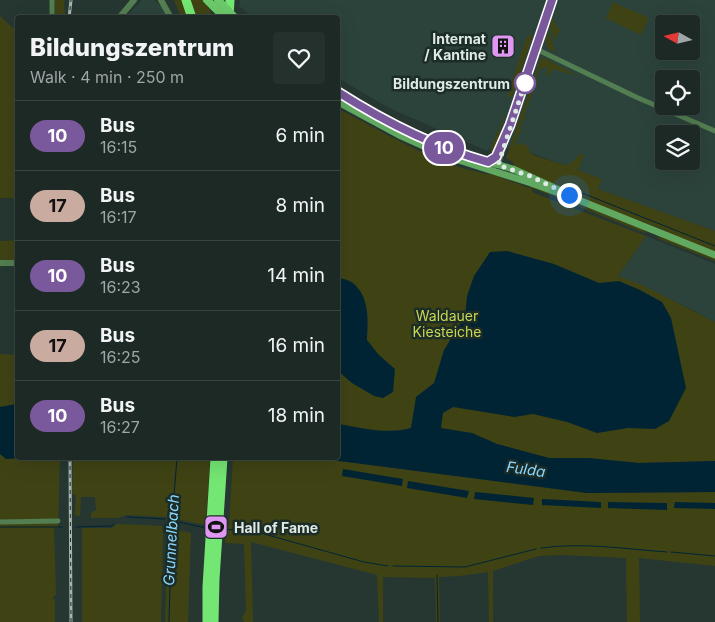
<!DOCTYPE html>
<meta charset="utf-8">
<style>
body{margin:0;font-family:Inter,sans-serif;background:#25312d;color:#f1f3f6;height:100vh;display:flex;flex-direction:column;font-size:19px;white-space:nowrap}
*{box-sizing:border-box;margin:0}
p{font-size:16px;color:#a0a6a7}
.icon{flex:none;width:28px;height:28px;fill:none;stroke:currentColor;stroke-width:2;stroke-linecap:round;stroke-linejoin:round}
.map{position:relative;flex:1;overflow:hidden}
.panel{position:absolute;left:15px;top:15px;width:325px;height:445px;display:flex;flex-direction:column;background:#1c2925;border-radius:5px;box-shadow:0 5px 20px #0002,0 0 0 1px #3a4542}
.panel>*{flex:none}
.badge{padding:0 10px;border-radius:16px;font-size:18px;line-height:32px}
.needle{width:32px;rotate:278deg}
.controls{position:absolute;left:655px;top:15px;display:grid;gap:10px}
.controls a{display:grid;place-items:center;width:45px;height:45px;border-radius:5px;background:#1c2925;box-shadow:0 5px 20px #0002,0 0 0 1px #3a4542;font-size:25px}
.you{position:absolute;width:25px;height:25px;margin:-12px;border:4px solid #fff;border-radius:50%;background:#1a73e8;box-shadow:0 0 0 8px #1a73e833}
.map>.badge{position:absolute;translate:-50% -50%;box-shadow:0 0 0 2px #fff}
.round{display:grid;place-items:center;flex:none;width:52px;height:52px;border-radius:5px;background:#25312d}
.overview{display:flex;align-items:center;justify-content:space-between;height:85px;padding:0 15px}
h1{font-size:24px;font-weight:800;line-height:38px}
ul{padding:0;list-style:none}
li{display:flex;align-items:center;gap:15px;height:70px;padding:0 15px;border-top:1px solid #3a4542}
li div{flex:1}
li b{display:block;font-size:19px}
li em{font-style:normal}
li .badge{min-width:55px;font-weight:700;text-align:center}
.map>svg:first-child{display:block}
</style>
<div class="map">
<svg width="715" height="622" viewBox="0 0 715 622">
<rect width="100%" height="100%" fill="#263731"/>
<g fill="#2c433c" fill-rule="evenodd">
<polygon points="142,0 154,0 161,6 167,17 126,17"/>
<path d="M240,0h475v231l-117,-42 4,-10 -24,-9 -63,-23 -27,2 -1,2 -100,-44 -49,-29v-60l-85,-1 -14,-11zM664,24h27v27h-27zM664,79h27v27h-27zM664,134h27v27h-27z"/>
<polygon points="646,236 715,264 715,322 689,308 618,276"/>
</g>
<g fill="#3f4314">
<polygon points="55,0 64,0 65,17 55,17"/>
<polygon points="174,0 183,0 188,17 181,17"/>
<polygon points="191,0 203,0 208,5 212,17 196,17"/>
<polygon points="613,2 649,18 641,35 606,18"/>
<polygon points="0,16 13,28 17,28 17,198 0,198"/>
<polygon points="552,19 554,20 557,28 561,30 558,33 555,41 550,27"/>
<path d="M548,31l8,22c-13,-7 -11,-9 -8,-22z"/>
<polygon points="530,35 533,35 512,97 507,96 526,39"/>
<path d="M541,58h3l34,18 -26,-7 -3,7 -3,-1 2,-7 -4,-1 -1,2 -3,-1 -4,11 3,2h-3l-4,11 3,1 -3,1 -4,10 3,2h-4l-3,11 3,2h-4l-3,11 3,1v2l-4,-1 -4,14 5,-3c7,1 9,4 10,10 7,4 12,5 19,7 16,5 19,10 31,-6h3l1,1 -6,15 24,9 -4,10 117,42v21l-53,-21v-2l-6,-2 -74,-28 -68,-33 -1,-4 -7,-4z"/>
<path d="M338,109c45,22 110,64 161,66v2l34,12 -1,3 2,1 112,43 -28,40 24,9 73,37v139l-76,2 -51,-5h-39l-52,-14 -11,-5 -81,-9 -25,1 -42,-7z"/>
<polygon points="504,115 505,116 499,132 503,134 494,153 491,152 491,149"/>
<polygon points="530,185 642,229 647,234 530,187"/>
<polygon points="663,237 715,258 715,261 657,238"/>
<polygon points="17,240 17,260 0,260 0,241"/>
<polygon points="0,354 18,355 17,404 0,407"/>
<polygon points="0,454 6,459 60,458 58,528 54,528 56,594 52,599 55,599 55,622 0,622"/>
<polygon points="73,458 210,458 206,524 200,524 166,517 127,515 117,518 91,518 91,513 96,510 95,497 81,497 80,516 75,515 76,495 72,494"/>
<polygon points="233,458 316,458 587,493 715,492 715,566 639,558 640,622 627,622 626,558 561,555 539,556 493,571 493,622 489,622 488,572 459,576 439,577 440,622 436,622 435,578 383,577 383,622 379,622 377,575 251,542 253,622 244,622 242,618 246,611 244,544 225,543 226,525 229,526"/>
<polygon points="117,524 162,526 163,533 161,622 82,622 82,528 112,528"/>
<polygon points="168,528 191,533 188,622 165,622"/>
</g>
<g fill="#002434">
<path d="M507,251l47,13 45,19 20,-2 21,9 22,12 9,16 15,70 -17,33 -14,8 -27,-1 -31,5 -30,-11 -34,-8 -19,3 -61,-10 -10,6 -2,15 31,5 25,11 52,14h39l51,5 76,-2v31l-128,1 -271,-35h22v-34c24,4 49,11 73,4l5,-31 18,-14 10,-33 21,-34 2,-20 7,-20 16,-24z"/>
<path d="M338,272l2,6c4,1 11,3 14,6 16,14 14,38 13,56l11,14 17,15 -2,23 -10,6 -9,-2 -22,-13 -14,-12z"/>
<polygon points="17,404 18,458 6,459 0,454 0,407"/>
<polygon points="343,469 403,479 402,486 342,476"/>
<polygon points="408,481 469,491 467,498 407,488"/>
<polygon points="475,492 534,498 533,505 474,499"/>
<polygon points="542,499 601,502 601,508 542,505"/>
<polygon points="608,502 667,503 667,510 608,508"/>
<polygon points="675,502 715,503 715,509 674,508"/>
</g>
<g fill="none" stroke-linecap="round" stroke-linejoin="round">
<g stroke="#002434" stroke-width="1">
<polyline points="562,185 715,246"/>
<polyline points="127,517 165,519"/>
<polyline points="169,520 206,528"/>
<polyline points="0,527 62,527"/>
<polyline points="76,527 112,526 114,524"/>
<polyline points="223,529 257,532 364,562 388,566"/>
<path d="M541,548c41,-6 84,1 126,4"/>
<polyline points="671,552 715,556"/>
<polyline points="393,566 465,567 536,549"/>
<polyline points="437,575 438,622"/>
<polyline points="169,622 170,586 168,571 177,458"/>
</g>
<g stroke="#537e51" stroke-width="5">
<polyline points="52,0 52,18"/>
<polyline points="536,49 636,97 715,131"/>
<polyline points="489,162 496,157 511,125 552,0"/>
<polyline points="495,166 498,165 506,141"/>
<polyline points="0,522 58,521"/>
</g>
<g stroke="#537e51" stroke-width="6">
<polyline points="161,0 171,18"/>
<polyline points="119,18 134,0"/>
<polyline points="0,263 18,263"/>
</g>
<g stroke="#61a860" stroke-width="7">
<polyline points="338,92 402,129 429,142 468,156 513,169 559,190"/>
<polyline points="338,102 399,135 446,156 531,183 581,201 715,255"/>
</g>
<polyline stroke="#6bc96a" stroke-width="8" points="207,0 214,7"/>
<g stroke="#74e673" stroke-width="9">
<polyline points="186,0 192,18"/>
<polyline points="229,18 230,0"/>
<polyline points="207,622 207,587 215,458"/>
<polyline points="214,622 215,579 223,458"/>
</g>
<g stroke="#a8b5b1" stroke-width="3">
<g id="rail">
<polyline points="69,18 71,0"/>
<polyline points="70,458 71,622"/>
</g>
</g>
<use href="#rail" stroke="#1c2c27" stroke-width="1" stroke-dasharray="4" stroke-linecap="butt"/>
<g stroke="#6bc96a" stroke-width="8">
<polyline points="218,0 235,18"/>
<polyline points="214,7 225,18"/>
</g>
</g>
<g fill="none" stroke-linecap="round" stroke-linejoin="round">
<g stroke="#fff" stroke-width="11">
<path id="line" d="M338,92c47,30 96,55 150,70l8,-5 14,-32 42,-125"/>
</g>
<use href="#line" stroke="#79589c" stroke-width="8"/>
<polyline stroke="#dfe9e6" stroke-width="5" stroke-dasharray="0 9" points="525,83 526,80 498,165 530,176 569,195"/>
</g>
<defs>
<g id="building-square" transform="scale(1.25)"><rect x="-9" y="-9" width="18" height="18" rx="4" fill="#de98f2" stroke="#1c2c27"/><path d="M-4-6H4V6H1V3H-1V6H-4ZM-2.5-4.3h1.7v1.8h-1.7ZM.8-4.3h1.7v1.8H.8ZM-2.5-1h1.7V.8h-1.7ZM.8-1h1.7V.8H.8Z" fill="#111"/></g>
<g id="stadium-square" transform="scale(1.25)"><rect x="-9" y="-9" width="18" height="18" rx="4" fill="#de98f2" stroke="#1c2c27"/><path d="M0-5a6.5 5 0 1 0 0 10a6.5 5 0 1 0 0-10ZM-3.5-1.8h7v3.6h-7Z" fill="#111"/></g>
</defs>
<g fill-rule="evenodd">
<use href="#building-square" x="503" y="46"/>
<use href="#stadium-square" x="216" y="527"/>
</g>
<circle fill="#fff" stroke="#79589c" stroke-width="2.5" cx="525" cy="83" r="10"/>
<g text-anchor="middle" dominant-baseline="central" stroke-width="5" stroke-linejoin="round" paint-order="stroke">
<g font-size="14" font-weight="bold" fill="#dfe9e6" stroke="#1c2c27" text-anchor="end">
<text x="486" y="38">Internat<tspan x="486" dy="16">/ Kantine</tspan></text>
<text x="234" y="527" text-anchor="start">Hall of Fame</text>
</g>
<g font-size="14" font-weight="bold" fill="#dfe9e6" stroke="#1c2c27" text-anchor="end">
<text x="510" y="83">Bildungszentrum</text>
</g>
<g font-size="14" fill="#cbd751" stroke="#1c2c27">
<text x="447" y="315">Waldauer<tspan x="447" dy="16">Kiesteiche</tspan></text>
</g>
<g font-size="15" font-style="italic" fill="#8ad8ff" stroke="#1c2c27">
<text transform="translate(526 469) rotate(8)">Fulda</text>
<text transform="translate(171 540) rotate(-87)">Grunnelbach</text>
</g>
</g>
</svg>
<div class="controls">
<a><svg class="needle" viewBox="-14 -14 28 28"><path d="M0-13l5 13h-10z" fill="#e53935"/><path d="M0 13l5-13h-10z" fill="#a0a6a7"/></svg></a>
<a><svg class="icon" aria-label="locate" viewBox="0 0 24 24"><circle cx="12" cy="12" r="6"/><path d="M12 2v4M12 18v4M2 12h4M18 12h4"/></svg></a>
<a><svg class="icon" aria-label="layers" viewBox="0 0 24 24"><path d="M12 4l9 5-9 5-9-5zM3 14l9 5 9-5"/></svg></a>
</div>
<div class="you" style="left:569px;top:195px"></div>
<b class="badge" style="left:444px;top:148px;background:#79589c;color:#fff">10</b>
<section class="panel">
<div class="overview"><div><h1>Bildungszentrum</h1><p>Walk · 4 min · 250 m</p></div><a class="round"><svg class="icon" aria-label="heart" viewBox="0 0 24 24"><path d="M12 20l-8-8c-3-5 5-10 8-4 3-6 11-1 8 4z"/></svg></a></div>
<ul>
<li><span class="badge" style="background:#79589c;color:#fff">10</span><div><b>Bus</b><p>16:15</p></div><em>6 min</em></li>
<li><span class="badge" style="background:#c9aba0;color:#111">17</span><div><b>Bus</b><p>16:17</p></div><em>8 min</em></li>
<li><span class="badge" style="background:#79589c;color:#fff">10</span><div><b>Bus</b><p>16:23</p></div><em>14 min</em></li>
<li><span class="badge" style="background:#c9aba0;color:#111">17</span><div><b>Bus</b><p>16:25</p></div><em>16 min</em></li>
<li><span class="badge" style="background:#79589c;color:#fff">10</span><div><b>Bus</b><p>16:27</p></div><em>18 min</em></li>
</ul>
</section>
</div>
